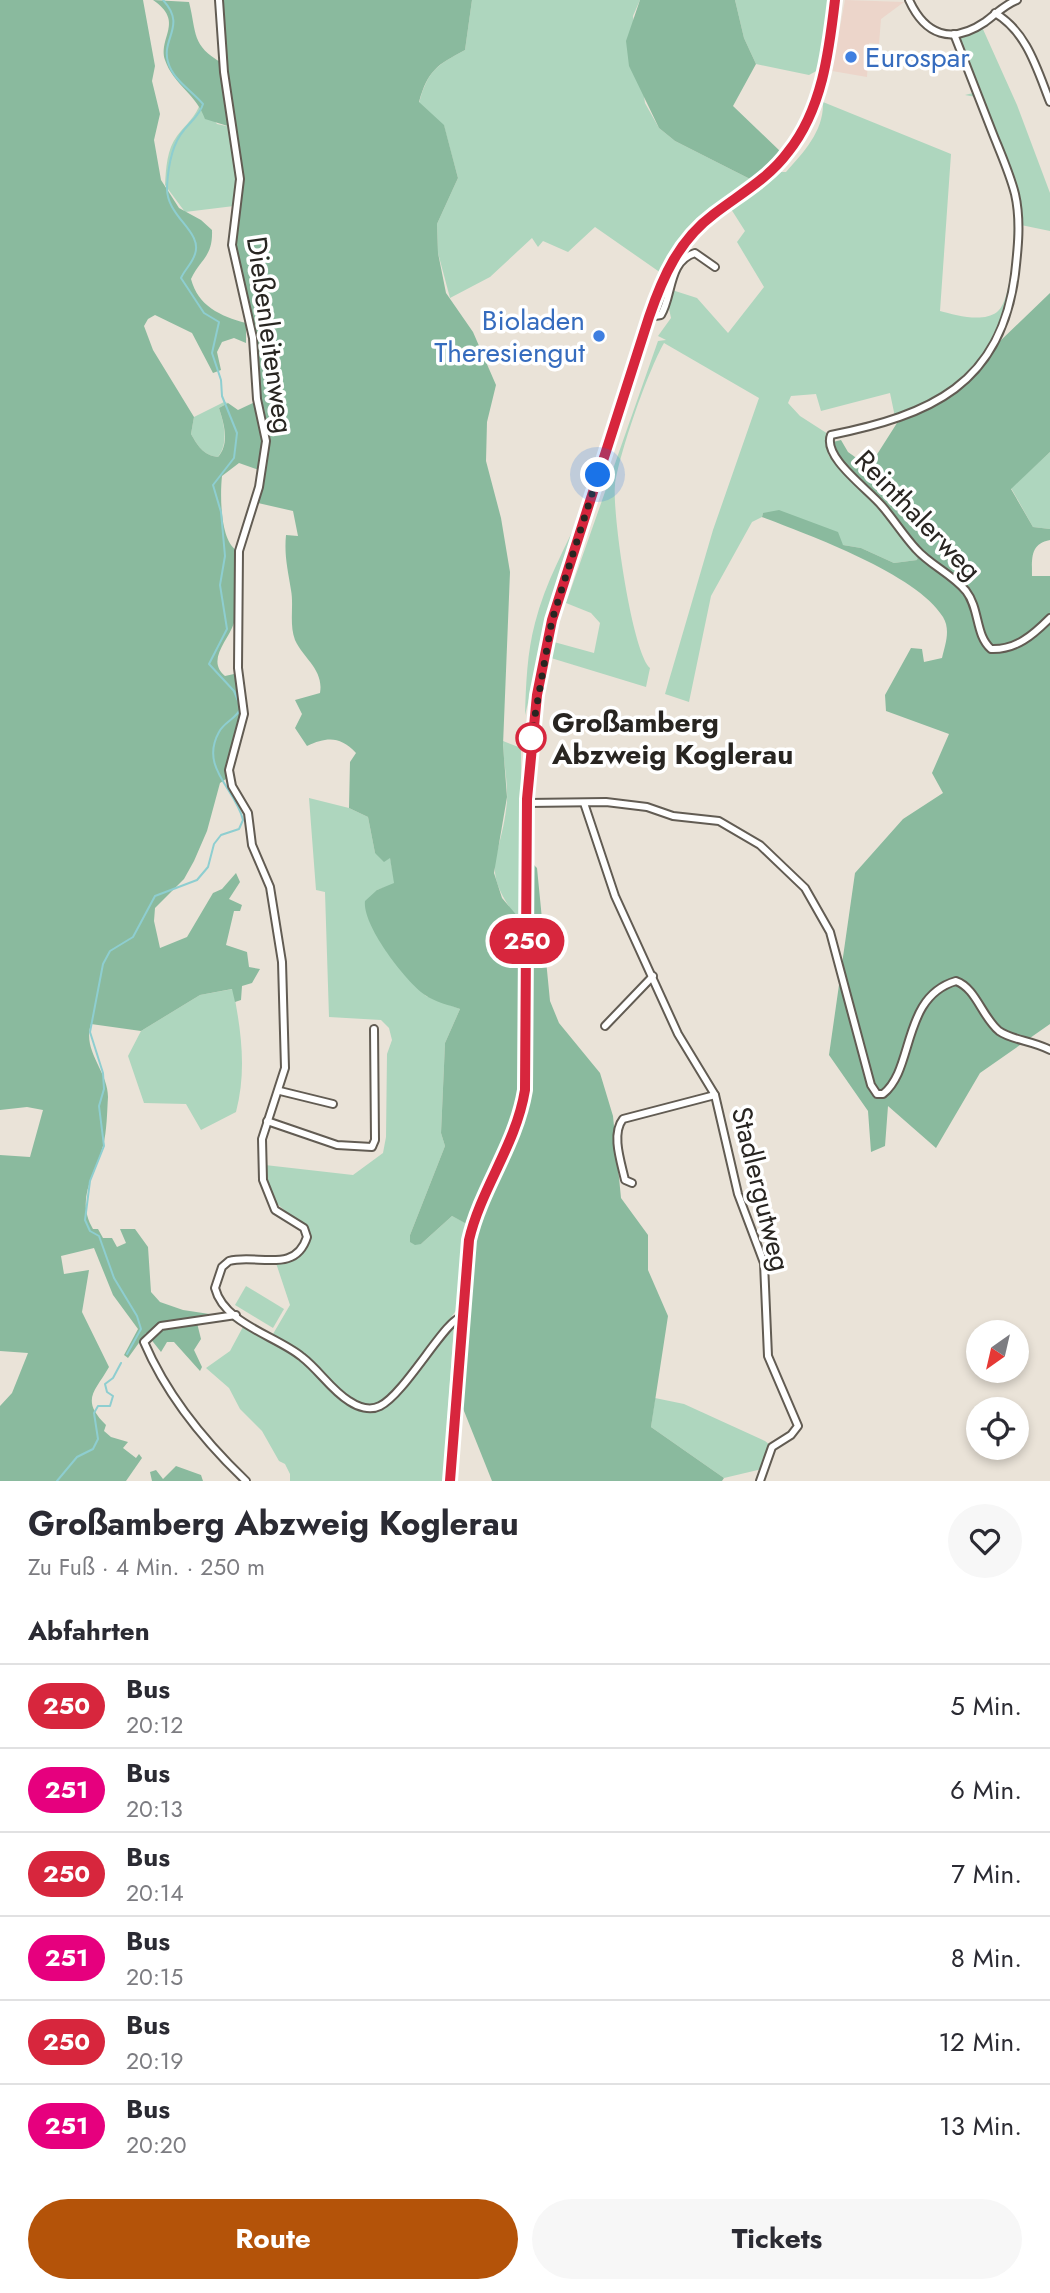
<!DOCTYPE html>
<html lang="de">
<meta charset="utf-8">
<style>
body{margin:0;font-family:Jost,sans-serif;background:#f7f7f7;color:#2b2b33;height:100vh;display:flex;flex-direction:column;font-size:26px;white-space:nowrap}
*{box-sizing:border-box;margin:0}
p{font-size:23px;color:#7c7c81}
.icon{flex:none;width:38px;height:38px;fill:none;stroke:currentColor;stroke-width:2;stroke-linecap:round;stroke-linejoin:round}
.map{position:relative;height:1481px;overflow:hidden}
.side{display:flex;flex-direction:column;background:#fff;flex:1}
.side>*{flex:none}
.badge{padding:0 14px;border-radius:23px;font-size:24px;line-height:46px}
.needle{width:46px;rotate:214deg}
.tools{position:absolute;left:966px;top:1320px;display:grid;gap:14px}
.tools a{display:grid;place-items:center;width:63px;height:63px;border-radius:50%;background:#fff;box-shadow:0 4px 10px #0003;font-size:35px}
.you{position:absolute;width:35px;height:35px;margin:-18px;border:5px solid #fff;border-radius:50%;background:#1a73e8;box-shadow:0 0 0 10px #1a73e833}
.map>.badge{position:absolute;translate:-50% -50%;box-shadow:0 0 0 4px #fff}
h2{padding:0 28px;font-size:26px;line-height:63px}
.round{display:grid;place-items:center;flex:none;width:74px;height:74px;border-radius:37px;background:#f7f7f7}
.summary{display:flex;align-items:center;justify-content:space-between;height:119px;padding:0 28px}
h1{font-size:33px;font-weight:700;line-height:52px}
.primary-button{display:flex;gap:14px;margin-top:auto;padding:14px 28px}
.primary-button a{flex:1;height:80px;border-radius:42px;background:#b45309;color:#fff;font-size:28px;font-weight:700;line-height:80px;text-align:center}
.primary-button a+a{background:#f7f7f7;color:#2b2b33}
ul{padding:0;list-style:none}
li{display:flex;align-items:center;gap:21px;height:84px;padding:0 28px;border-top:2px solid #e1e1e2}
li div{flex:1}
li b{display:block;font-size:26px}
li em{font-style:normal}
li .badge{min-width:77px;font-weight:700;text-align:center}
.map>svg:first-child{display:block}
</style>
<div class="map">
<svg width="1050" height="1481" viewBox="0 0 1050 1481">
<rect width="100%" height="100%" fill="#eae3d8"/>
<polygon fill="#ecd5ca" points="845,0 904,2 881,19 879,44 869,43 867,77 832,71"/>
<g fill="#aed6be">
<path d="M472,0h168l-7,16 12,87 14,25 16,13 77,39 -60,48 -31,45 -66,-46 -27,25 -25,-11 -5,6 -6,-9 -42,39 -40,21 -12,-45 -1,-29 21,-46 -14,-52 -25,-23c9,-33 18,-38 46,-53z"/>
<polygon points="735,0 830,0 820,69 809,75 756,64 744,38"/>
<polygon points="982,27 1017,105 1050,193 1050,231 1021,225 1021,213 963,52 959,38"/>
<path d="M973,93l3,3 36,92 5,26 -5,64 -10,47 -17,28 -35,36 -55,28 -5,-24 -69,18 -5,-17 -25,2 -3,7 12,13 28,18 -2,12 3,10 34,31 55,67 -1,6 -23,3 -33,-15 -18,-3 -80,-32 -1,4 -10,5 -41,74 -22,106 -24,-8 48,-164 46,-132 -95,-55c-16,28 -45,111 -49,142 -3,27 17,167 35,183l-4,19 -95,-29 3,-16 40,11 6,-30 -9,-10 -25,-10 92,-262 8,-1 -8,-4 13,-18 -3,-14 4,-14 25,8 31,35 36,-46 -27,-45 8,-11 -14,-22 50,-37h5c18,-20 38,-41 37,-70l128,52 -11,157c15,4 43,12 57,1 17,-12 19,-94 15,-114 -5,-34 -24,-69 -36,-101l-11,-2z"/>
<path d="M200,103l17,21 14,3 7,52 -4,27 -49,6 -20,-27c1,-17 2,-36 12,-49 8,-11 20,-20 23,-33z"/>
<path d="M224,402l4,1 -9,5c5,16 10,35 -1,49 -15,-2 -20,-11 -27,-23l3,-17z"/>
<polygon points="1050,452 1050,529 1033,527 1011,488"/>
<path d="M583,509l-29,87 -29,119c1,-31 2,-62 10,-92 10,-40 31,-77 48,-114z"/>
<path d="M503,741l18,7 1,177c-46,-61 -21,-59 -15,-124 1,-20 -4,-40 -4,-60z"/>
<polygon points="309,798 349,808 368,817 375,853 390,857 395,884 377,890 387,952 426,996 460,1009 445,1043 441,1133 445,1146 410,1235 421,1244 452,1216 470,1225 463,1250 458,1308 403,1381 379,1404 369,1406 343,1394 295,1349 273,1334 290,1305 276,1263 302,1250 306,1230 272,1199 265,1165 353,1175 383,1153 386,1137 387,1054 392,1040 389,1028 381,1020 329,1017 325,892 316,890"/>
<path d="M233,989c8,41 14,81 3,123l-35,18 -15,-26 -42,-1 -16,-47 13,-25 59,-36z"/>
<polygon points="246,1286 284,1309 273,1328 235,1305"/>
<polygon points="244,1325 292,1353 346,1403 354,1407 381,1409 427,1361 454,1325 443,1481 290,1481 290,1474 285,1464 279,1461 262,1431 240,1409 229,1388 206,1368 230,1351"/>
<polygon points="655,1398 684,1404 765,1441 770,1445 762,1469 724,1478 651,1427"/>
</g>
<g fill="#8aba9e">
<path d="M0,0h143l12,66 -3,15 8,33 -6,26 7,40 18,28 22,12 11,10c1,27 -11,28 -21,49 7,27 29,37 55,44v20l-12,-5 -12,4 -5,10 4,18 -8,3 -21,-40 -37,-18 -7,4 -4,7 9,24 41,67 -3,17c7,12 12,21 27,23 12,-14 6,-33 1,-49l9,-5 10,7 17,-8 9,38 -5,30 -20,-7 -17,13c-2,19 -2,63 14,74 -2,23 5,51 -2,73 -6,18 -28,37 -9,53l9,-2c3,12 8,26 7,39 -1,24 -16,42 -15,66l-6,4 -13,48 -13,30 -10,18 -29,29 -1,13 6,27 27,-11 26,-44 9,-4 14,-16 4,9 -11,17 13,6 -2,6h-6l-8,34 21,7 2,15 11,2 -8,14 -10,3 -1,14 -6,2 -3,-13 -32,6 -59,36 -50,-7c-9,27 17,47 17,73 -1,15 -1,34 -5,49 -8,29 -28,53 -10,83h5l5,9h9l5,9 9,-4 -6,-14h15l13,18 3,45 9,10 23,8 33,5 -19,8 4,16 -7,11 8,17 -2,4 -26,-29h-7l-6,10 -15,-19 -18,25 -4,-3 14,-26 -25,-34 -19,-47 -33,8 3,18 25,-4 -7,42 27,55c-14,25 -29,32 -3,58l-2,6 7,6 17,5 -5,6 13,10 3,-4 3,4 -16,23h-126v-75l12,-13 16,-40 -28,-2v-196l30,2 13,-47 -16,-3 -27,3z"/>
<path d="M153,0l36,2c8,32 2,43 33,61l9,64 -26,-8c-8,-24 -32,-35 -40,-59 -7,-23 20,-38 -12,-60z"/>
<path d="M221,0h251l-7,50c-28,15 -37,20 -46,52l25,23 14,53 -21,46 1,29 8,40 27,39 23,53 -9,37 -1,39 15,57 9,54 -7,173 4,52 -13,76 8,25 27,32 3,-5 -1,-56 3,-4 3,3 13,133 9,22 41,50 13,43 8,82 27,37v35l20,46 -17,111 73,51 -2,3h-230l-30,-75 11,-151 5,-25 -26,-14 -31,28 -6,1 -5,-3v-7l35,-89 -4,-13 4,-90 15,-34c-11,-4 -25,-7 -35,-14 -20,-14 -63,-70 -60,-94l12,-11 17,-7 -4,-25 -6,4 -9,-9 -7,-36 -19,-9 1,-46 6,-9c-16,-17 -29,-16 -49,-7l-12,-18 7,-14 -7,-14 25,-7c4,-23 -16,-34 -25,-53 -6,-16 -1,-34 -4,-50 -3,-20 -7,-34 -5,-55l12,1 -5,-25 -35,-8 10,-62 -9,-40 -2,-55 -23,-100 7,-52z"/>
<polygon points="640,0 735,0 744,38 756,64 733,106 782,153 752,180 675,141 659,128 629,66 626,41"/>
<path d="M1050,293v159l-39,37 22,38 17,2v11c-20,4 -18,18 -18,36h18v448l-70,49 -44,75 -48,-42 -3,40 -14,6 -3,-41 -39,-56 26,-182 48,-54 40,-26 -11,-20 17,-39 -63,-23 -1,-16 26,-47 11,1 2,13 18,-4c3,-13 9,-28 1,-41 -26,-43 -134,-82 -181,-100l1,-4 16,-3 59,22 5,13 18,3 33,15 23,-3 3,-13 -54,-63 -29,-26 -4,-16 8,-2 7,12 21,15 28,-44 34,-15 24,-16 43,-49z"/>
<polygon points="176,1466 201,1475 203,1481 152,1481 150,1472 156,1470 163,1479"/>
</g>
<g fill="none" stroke-linecap="round" stroke-linejoin="round">
<g stroke="#8eced0" stroke-width="2">
<path d="M127,1354l14,-25 -4,-13 -23,-38 -15,-42 -9,-5 -5,-11 5,-39 14,-35 -5,-40 5,-17 -1,-16 -13,-41 13,-68 7,-13 23,-14 22,-41 42,-16 11,-13 6,-23 7,-9 18,-6 4,-9c-7,-31 -44,-52 -24,-88 5,-10 17,-13 22,-24l-7,-17 -25,-27 18,-35 -7,-44 5,-29 -4,-44 -8,-27 21,-27 3,-25 -15,-37 -1,-16 -9,-27 7,-31 -15,-9 -23,-35c4,-9 11,-14 14,-24 8,-23 -29,-37 -28,-67 1,-19 4,-42 17,-57 7,-9 16,-15 19,-26 -12,-14 -30,-24 -35,-42 -7,-24 19,-36 -5,-62"/>
<polyline points="57,1481 77,1457 93,1449 98,1439 94,1413 98,1406 110,1406 113,1396 107,1392 105,1384 113,1378 121,1363"/>
</g>
<g stroke="#625c53" stroke-width="10">
<g id="minor">
<path d="M219,0l5,72 16,107 -8,66 21,93 4,61 9,42 -7,46 -20,64 -1,117 6,46 -15,56 3,16 16,27 4,32 18,42 12,75 3,106 -23,71 1,41 12,30 29,18 3,9c-12,38 -51,16 -78,24l-7,6 -7,21c9,36 62,48 87,69 17,13 29,33 47,44 9,6 21,10 31,5 25,-12 67,-89 82,-89"/>
<path d="M909,0c16,35 42,45 76,22 11,-8 19,-17 32,-22"/>
<path d="M995,13c32,19 42,56 55,89"/>
<path d="M954,34c13,34 26,67 39,100 8,20 17,40 22,60 6,26 3,54 0,80 -14,111 -85,141 -184,161 -9,22 37,54 51,71 12,14 22,30 34,43 14,16 36,25 50,42 14,18 9,44 25,58 25,1 42,-14 59,-31"/>
<path d="M649,317l12,-2c12,-20 7,-54 34,-62l20,14"/>
<path d="M527,803l79,-1 41,5 26,9 46,5 41,24 45,43 25,44 41,153 6,9h6c32,-25 18,-97 73,-113 20,7 26,36 43,50 12,9 35,10 51,19"/>
<polyline points="584,803 615,896 678,1034 715,1095 738,1194 764,1263 768,1356 798,1426 791,1435 772,1447 760,1481"/>
<polyline points="605,1026 653,976"/>
<polyline points="280,1091 333,1104"/>
<polyline points="267,1121 337,1145 372,1147 375,1140 374,1029"/>
<path d="M632,1183l-7,-3c-4,-18 -14,-46 -2,-61l92,-24"/>
<path d="M236,1315l-75,11 -17,16c23,54 60,99 102,139"/>
</g>
</g>
<g stroke="#625c53" stroke-width="12">
<path id="secondary" d="M450,1481l19,-241c12,-52 47,-95 56,-150l2,-297 10,-98 16,-75 96,-303c13,-41 30,-77 65,-103 23,-18 48,-31 67,-53 39,-44 47,-105 54,-161"/>
</g>
<use href="#minor" stroke="#fff" stroke-width="6"/>
<use href="#secondary" stroke="#f8e2d7" stroke-width="9"/>
</g>
<g fill="none" stroke-linecap="round" stroke-linejoin="round">
<g stroke="#fff" stroke-width="16">
<path id="line" d="M450,1481l19,-241c12,-52 47,-95 56,-150l2,-291 10,-104 15,-75 97,-303c14,-41 30,-77 65,-103 26,-20 54,-35 74,-62 34,-42 41,-100 47,-152"/>
</g>
<use href="#line" stroke="#d7263d" stroke-width="10"/>
<polyline stroke="#282521" stroke-width="7" stroke-dasharray="0 12.6" points="531,738 552,620 598,475"/>
</g>
<g fill="#3f7fe0" stroke="#fff" stroke-width="2.5">
<circle cx="851" cy="57" r="7"/>
<circle cx="599" cy="336" r="7"/>
</g>
<circle fill="#fff" stroke="#d7263d" stroke-width="3.5" cx="531" cy="738" r="14"/>
<g text-anchor="middle" dominant-baseline="central" stroke-width="7" stroke-linejoin="round" paint-order="stroke">
<g font-size="28" fill="#366cbe" stroke="#fff" text-anchor="start">
<text x="865" y="57">Eurospar</text>
<text x="585" y="320" text-anchor="end">Bioladen<tspan x="585" dy="32">Theresiengut</tspan></text>
</g>
<g font-size="28" fill="#282521" stroke="#fff">
<text transform="translate(270 335) rotate(82)">Dießenleitenweg</text>
<text transform="translate(918 515) rotate(46)">Reinthalerweg</text>
<text transform="translate(761 1189) rotate(76)">Stadlergutweg</text>
</g>
<g font-size="28" font-weight="bold" fill="#282521" stroke="#fff" text-anchor="start">
<text x="552" y="722">Großamberg<tspan x="552" dy="32">Abzweig Koglerau</tspan></text>
</g>
</g>
</svg>
<div class="tools">
<a><svg class="needle" viewBox="-14 -14 28 28"><path d="M0-13l5 13h-10z" fill="#e53935"/><path d="M0 13l5-13h-10z" fill="#7c7c81"/></svg></a>
<a><svg class="icon" aria-label="locate" viewBox="0 0 24 24"><circle cx="12" cy="12" r="6"/><path d="M12 2v4M12 18v4M2 12h4M18 12h4"/></svg></a>
</div>
<div class="you" style="left:598px;top:475px"></div>
<b class="badge" style="left:527px;top:941px;background:#d7263d;color:#fff">250</b>
</div>
<section class="side">
<div class="summary"><div><h1>Großamberg Abzweig Koglerau</h1><p>Zu Fuß · 4 Min. · 250 m</p></div><a class="round"><svg class="icon" aria-label="heart" viewBox="0 0 24 24"><path d="M12 20l-8-8c-3-5 5-10 8-4 3-6 11-1 8 4z"/></svg></a></div>
<h2>Abfahrten</h2>
<ul>
<li><span class="badge" style="background:#d7263d;color:#fff">250</span><div><b>Bus</b><p>20:12</p></div><em>5 Min.</em></li>
<li><span class="badge" style="background:#e6007e;color:#fff">251</span><div><b>Bus</b><p>20:13</p></div><em>6 Min.</em></li>
<li><span class="badge" style="background:#d7263d;color:#fff">250</span><div><b>Bus</b><p>20:14</p></div><em>7 Min.</em></li>
<li><span class="badge" style="background:#e6007e;color:#fff">251</span><div><b>Bus</b><p>20:15</p></div><em>8 Min.</em></li>
<li><span class="badge" style="background:#d7263d;color:#fff">250</span><div><b>Bus</b><p>20:19</p></div><em>12 Min.</em></li>
<li><span class="badge" style="background:#e6007e;color:#fff">251</span><div><b>Bus</b><p>20:20</p></div><em>13 Min.</em></li>
</ul>
<div class="primary-button"><a>Route</a><a>Tickets</a></div>
</section>
